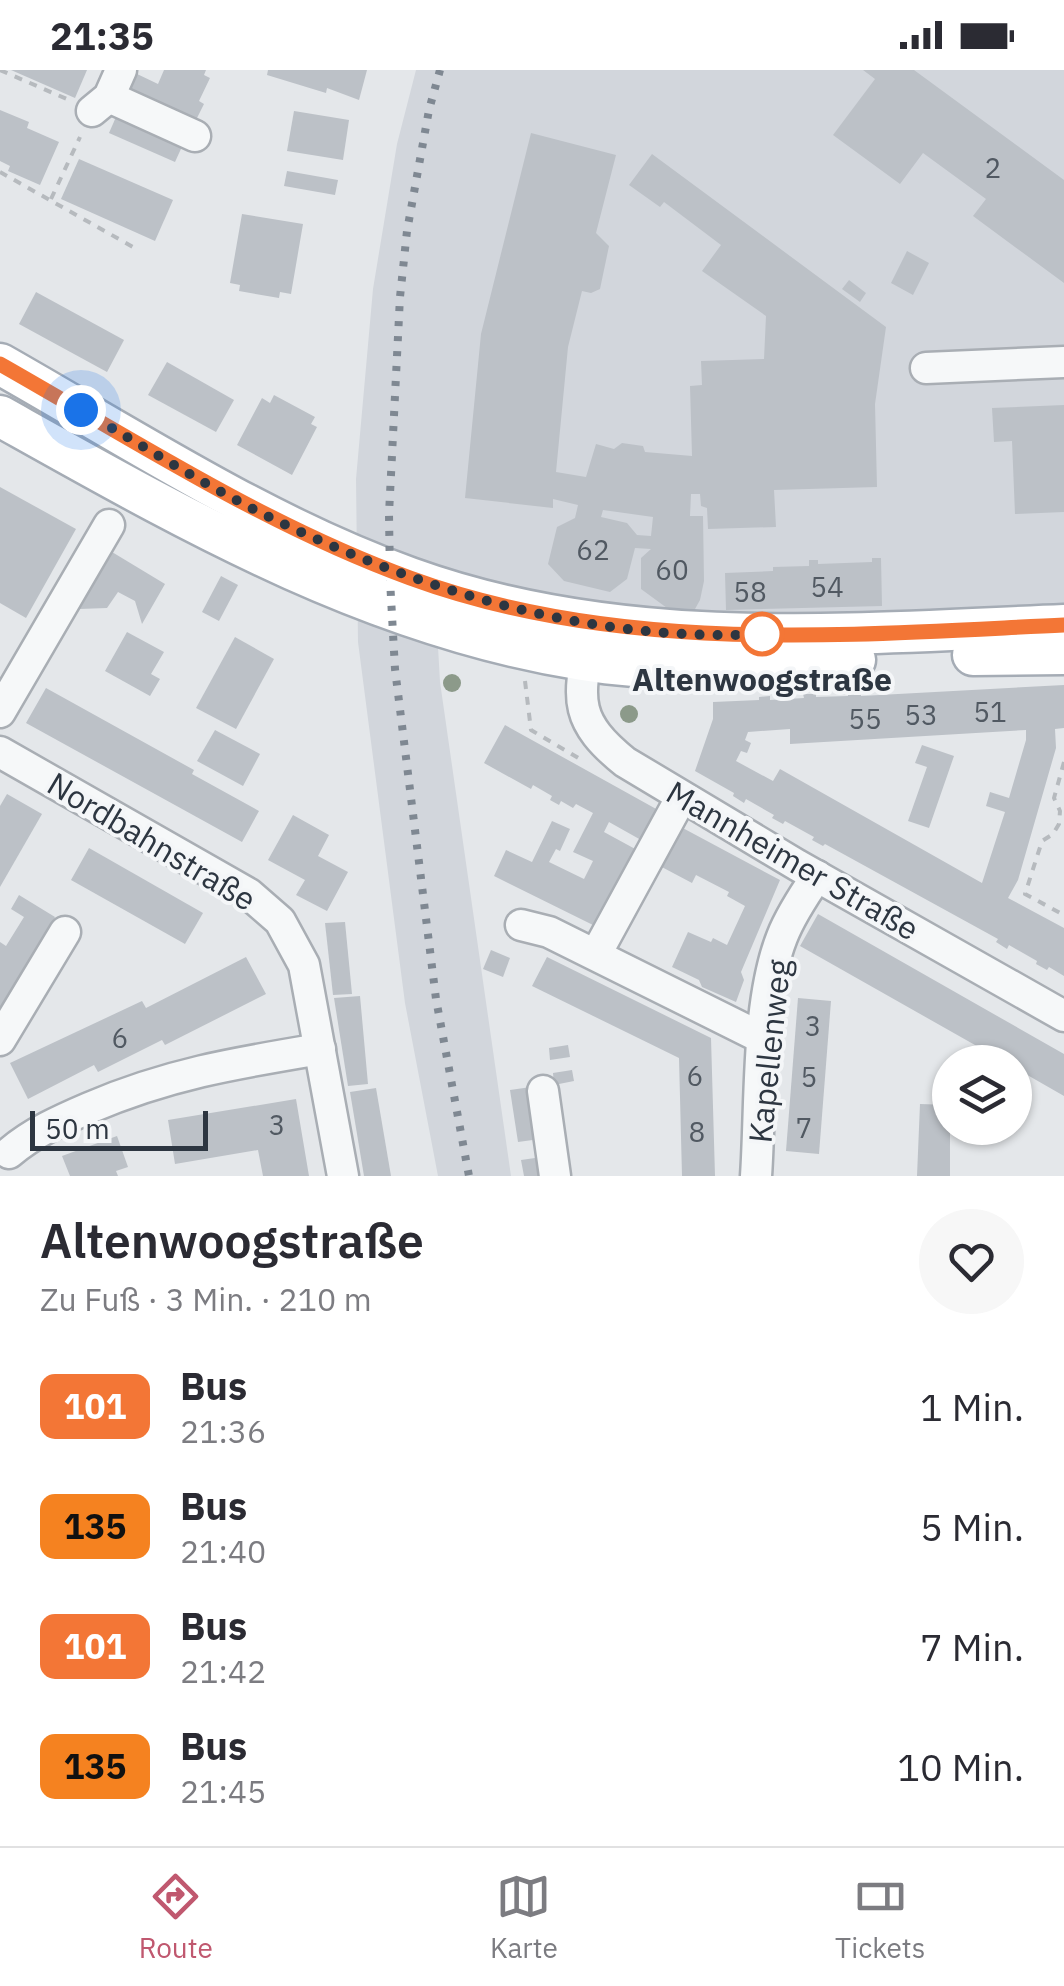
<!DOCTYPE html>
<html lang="de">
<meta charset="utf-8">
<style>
body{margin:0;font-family:"IBM Plex Sans",sans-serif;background:#f7f7f7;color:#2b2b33;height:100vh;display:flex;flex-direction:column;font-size:38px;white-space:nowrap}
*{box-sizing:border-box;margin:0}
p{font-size:32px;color:#7c7c81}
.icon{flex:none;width:55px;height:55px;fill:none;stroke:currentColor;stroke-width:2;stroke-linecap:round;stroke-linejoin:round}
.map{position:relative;height:1106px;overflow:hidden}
.drawer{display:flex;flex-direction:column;background:#fff;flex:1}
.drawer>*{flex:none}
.badge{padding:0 20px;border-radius:15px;font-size:35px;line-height:65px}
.buttons{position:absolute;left:932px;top:975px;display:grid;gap:20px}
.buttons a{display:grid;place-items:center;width:100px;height:100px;border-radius:50%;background:#fff;box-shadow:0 2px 8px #0004;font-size:50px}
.scale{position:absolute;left:30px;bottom:25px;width:178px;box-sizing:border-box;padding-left:10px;border:5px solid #2d3641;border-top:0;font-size:28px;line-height:35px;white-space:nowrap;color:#2d3641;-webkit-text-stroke:8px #f4f6f8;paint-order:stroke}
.you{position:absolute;width:50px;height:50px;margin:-25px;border:8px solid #fff;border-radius:50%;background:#1a73e8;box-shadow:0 0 0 15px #1a73e833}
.map>.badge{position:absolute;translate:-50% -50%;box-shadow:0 0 0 5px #fff}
.round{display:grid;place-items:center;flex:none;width:105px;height:105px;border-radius:52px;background:#f7f7f7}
.overview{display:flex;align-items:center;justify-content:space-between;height:170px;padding:0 40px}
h1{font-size:48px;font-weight:600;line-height:75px}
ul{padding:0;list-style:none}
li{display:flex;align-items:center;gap:30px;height:120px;padding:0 40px}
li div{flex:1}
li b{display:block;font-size:38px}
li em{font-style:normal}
li .badge{min-width:110px;font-weight:700;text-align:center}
.status{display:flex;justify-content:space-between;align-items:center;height:70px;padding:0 50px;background:#fff;direction:ltr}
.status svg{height:28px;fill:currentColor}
.tabs{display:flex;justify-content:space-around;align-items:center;height:140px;border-top:2px solid #e1e1e2;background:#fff;font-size:28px;color:#7c7c81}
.tabs a{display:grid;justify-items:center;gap:5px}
.tabs .current{color:#c0586f}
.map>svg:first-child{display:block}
</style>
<div class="status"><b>21:35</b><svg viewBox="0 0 49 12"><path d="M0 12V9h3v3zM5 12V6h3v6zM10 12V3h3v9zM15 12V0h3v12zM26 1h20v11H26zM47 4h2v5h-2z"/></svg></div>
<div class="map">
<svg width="1064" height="1106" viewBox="0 0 1064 1106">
<rect width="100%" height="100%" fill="#e4e7ea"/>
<polygon fill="#d2d6dc" points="416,0 1064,0 1064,545 724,555 434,506 440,612 511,1106 438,1106 405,933 358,572 356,409 373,219 397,74"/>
<g fill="#bcc1c7" fill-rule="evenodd">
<polygon points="11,0 87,0 75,28"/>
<polygon points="164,0 206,0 204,5 210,8 199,31 204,34 195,52 127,21 135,3 158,14"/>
<polygon points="268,0 367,0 359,30 327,18 326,23 267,5"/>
<polygon points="863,0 914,0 1064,110 1064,213 973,146 986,129 923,83 900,114 833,65 875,9"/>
<polygon points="0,40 29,52 27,58 59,72 40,115 8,101 10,96 0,91"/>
<polygon points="119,40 185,70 175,92 109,63"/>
<polygon points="294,41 349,50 343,90 287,81"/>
<path d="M531,63l85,22 -20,78 13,13 -9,43 -9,4 -9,-2 -14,56 -12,125 30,5 10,-33 18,5 8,-6 21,3 2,6 47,4 -2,-70 12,-1 -1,-24 63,-2 2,-43 -64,-45 19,-26 -57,-43 -4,5 -31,-22 23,-31 234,173 -11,77 2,83 -103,3 2,37 -68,2 -1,-21 -6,-2 -1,-12h-9l-1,22h13l1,65 -4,19 -5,9 -28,-1 -26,-19v-31l10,-9 -16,-1 -8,31 -17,13 -46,-11 -16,-17 9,-37 18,-9 3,-13 -25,-6v9l-88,-10 16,-164zM603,440l50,7 -2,19 -14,-1 -10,-12 -26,-6z"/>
<polygon points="79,89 173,130 155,171 61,129"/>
<polygon points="287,101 338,110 335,125 284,116"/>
<polygon points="242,144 303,154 291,224 280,222 279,228 239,221 240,215 230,213"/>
<polygon points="907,181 929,193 913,225 891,213"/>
<polygon points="849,210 866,223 860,232 842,219"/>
<polygon points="36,222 124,270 107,302 19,254"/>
<polygon points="167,292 234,330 216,362 148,325"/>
<polygon points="274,325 315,347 311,354 317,357 292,405 237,375 262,328 270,333"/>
<polygon points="1064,335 1064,442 1015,444 1012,371 994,372 992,338"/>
<polygon points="0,417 76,459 26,548 0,533"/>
<polygon points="112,482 165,514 142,554 135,531 118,522 107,538 79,539"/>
<polygon points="872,488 881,488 882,536 726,540 725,503 773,501 773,497 809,496 809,490 818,490 818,494 872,492"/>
<polygon points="221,506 238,515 219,551 202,542"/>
<polygon points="127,562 164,582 151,604 160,609 150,626 105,601"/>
<polygon points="235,567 274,589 236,659 196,638"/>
<path d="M1064,615v43l-9,1 1,19 -38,132 -10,18 56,30v48l-15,-9 -2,3 -11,-6 1,-3 -28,-16 -2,4 -11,-7 2,-3 -173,-95 -2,2 -11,-6 2,-3 -29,-16 -2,3 -11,-6 2,-3 -28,-16 -2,4 -11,-7 1,-3 -39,-22 18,-52v-17l46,-2v-3l11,-1v4l34,-2 -1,-4h13v3l32,-1v-4h13v4zM790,659v15l236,-14v10l-17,58 -19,-6 -4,14 19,6 -23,71 -202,-114 -7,12 -37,-20 5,-10 6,2 4,-10 -6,-3 3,-8z"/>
<polygon points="46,618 194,700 192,704 259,741 242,772 26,653"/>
<polygon points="505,655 658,740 641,770 609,752 604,762 637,780 595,856 494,806 506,780 532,792 552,751 570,759 560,781 556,779 549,792 584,809 593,791 573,782 593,743 576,734 573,738 561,731 559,735 550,730 552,726 533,715 531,719 484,693"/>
<polygon points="215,660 260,684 243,716 197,691"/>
<polygon points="922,675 954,686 929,758 908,751 927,697 915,693"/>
<polygon points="7,724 42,744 0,817 0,736"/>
<polygon points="293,745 329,765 318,786 348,802 327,841 296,825 305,810 268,790"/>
<polygon points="679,756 780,810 741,902 744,910 736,932 702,917 699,910 672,897 688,862 711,872 713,868 727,875 745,836 727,826 729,822 696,805 692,813 658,795"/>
<polygon points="89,778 203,843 185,874 71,810"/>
<polygon points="19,825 55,847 0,940 0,872 6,876 24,847 11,839"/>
<polygon points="818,844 1064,984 1064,1026 1015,998 1015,992 1005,992 800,876"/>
<polygon points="345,852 352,924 333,925 325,853"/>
<polygon points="491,880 510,888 503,907 483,899"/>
<polygon points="246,887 266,924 165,975 162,970 98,1002 94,995 28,1029 10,993 142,931 146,938"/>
<polygon points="547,887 711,968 715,1106 682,1106 679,988 532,916"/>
<polygon points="360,926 368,1014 348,1016 334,928"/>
<polygon points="798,928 831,931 819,1084 786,1081"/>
<polygon points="568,975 570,987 550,990 549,978"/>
<polygon points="572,1000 574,1011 554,1015 553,1003"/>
<polygon points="531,1017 540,1069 518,1072 510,1020"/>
<polygon points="376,1018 391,1106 364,1106 350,1022"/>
<polygon points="296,1029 309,1106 263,1106 258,1080 175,1094 168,1050"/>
<polygon points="920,1034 950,1035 950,1106 917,1106"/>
<polygon points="117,1066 128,1097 116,1101 118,1106 70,1106 62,1086"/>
<polygon points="542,1087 546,1106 524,1106 521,1090"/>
</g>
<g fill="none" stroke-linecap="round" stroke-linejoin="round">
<g stroke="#a9aeb4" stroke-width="35">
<g id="minor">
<polyline points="109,27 195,66"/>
<polyline points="92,41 109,27 121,0"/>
<polyline points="926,298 1064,292"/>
<path d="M590,571c-14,60 -14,81 35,121l172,103 267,151"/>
<polyline points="0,642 109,455"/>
<polyline points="0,682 249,824 280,851 304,895 343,1106"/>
<polyline points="521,855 549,862 764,969"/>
<polyline points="596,884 681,728"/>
<polyline points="0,970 65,862"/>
<polyline points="543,1021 555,1106"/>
<path d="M9,1083c23,-20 52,-33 80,-45 79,-34 147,-45 231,-59"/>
<path d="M756,1106c5,-72 0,-173 26,-239 8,-21 22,-42 35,-61"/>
</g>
</g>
<g stroke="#a5acb5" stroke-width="45">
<g id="major">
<path d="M0,294c134,76 265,162 410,214 211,76 435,56 654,47"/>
<path d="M0,346c186,104 369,210 583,244 90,15 182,4 272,0"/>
<polyline points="973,585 1064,584"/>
</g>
</g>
<g stroke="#b6babe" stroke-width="4" stroke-dasharray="8 8" stroke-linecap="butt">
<polyline points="0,0 69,30"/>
<polyline points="0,102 133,177"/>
<polyline points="51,129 80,67"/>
<polyline points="525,611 531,660 580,689"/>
<polyline points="1064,692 1054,728 1060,741 1059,754 1053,764 1042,771 1025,824 1064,845"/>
</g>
<use href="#minor" stroke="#f6f8f9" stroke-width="30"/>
<use href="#major" stroke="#fff" stroke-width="40"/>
<polyline stroke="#7f8892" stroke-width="8" stroke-dasharray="5 10" stroke-linecap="butt" points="440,0 429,40 407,161 400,227 389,444 390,510 395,599 436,929 469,1106"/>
</g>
<g fill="#8c9a8a">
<circle cx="452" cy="613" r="9"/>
<circle cx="629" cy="644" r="9"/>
</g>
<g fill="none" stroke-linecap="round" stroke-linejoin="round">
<g stroke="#fff" stroke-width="22">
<path id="line" d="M0,294c134,76 265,161 410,214 210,77 436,57 654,47"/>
</g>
<use href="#line" stroke="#f37636" stroke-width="15"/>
<path stroke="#2d3641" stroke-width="10" stroke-dasharray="0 18" d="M81,340c59,34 117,71 178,102 155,77 329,131 503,122"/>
</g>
<circle fill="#fff" stroke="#f37636" stroke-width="5" cx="762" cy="564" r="20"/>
<g text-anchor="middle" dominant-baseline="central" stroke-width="8" stroke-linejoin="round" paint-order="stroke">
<g font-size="28" fill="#515962">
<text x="993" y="97">2</text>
<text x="593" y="479">62</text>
<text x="672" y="499">60</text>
<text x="827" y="516">54</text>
<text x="750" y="521">58</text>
<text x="990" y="641">51</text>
<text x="921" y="644">53</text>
<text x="865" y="648">55</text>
<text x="813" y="955">3</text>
<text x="120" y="967">6</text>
<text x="695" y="1005">6</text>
<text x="809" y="1006">5</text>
<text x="277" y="1054">3</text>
<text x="804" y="1057">7</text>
<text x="697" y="1061">8</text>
</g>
<g font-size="32" font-weight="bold" fill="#2d3641" stroke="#f4f6f8">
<text x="762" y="609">Altenwoogstraße</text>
</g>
<g font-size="32" fill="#2d3641" stroke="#f4f6f8">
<text transform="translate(152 771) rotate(31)">Nordbahnstraße</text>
<text transform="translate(793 790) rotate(30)">Mannheimer Straße</text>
<text transform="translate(769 981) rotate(-84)">Kapellenweg</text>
</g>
</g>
</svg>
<div class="buttons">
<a><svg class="icon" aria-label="layers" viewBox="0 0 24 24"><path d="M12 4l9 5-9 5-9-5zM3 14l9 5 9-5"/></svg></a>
</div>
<div class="scale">50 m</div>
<div class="you" style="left:81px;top:340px"></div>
</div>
<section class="drawer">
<div class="overview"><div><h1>Altenwoogstraße</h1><p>Zu Fuß · 3 Min. · 210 m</p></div><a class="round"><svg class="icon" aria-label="heart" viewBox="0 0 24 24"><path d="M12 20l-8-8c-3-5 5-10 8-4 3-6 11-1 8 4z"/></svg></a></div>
<ul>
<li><span class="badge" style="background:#f37636;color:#fff">101</span><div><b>Bus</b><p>21:36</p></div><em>1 Min.</em></li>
<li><span class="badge" style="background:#f58220;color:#111">135</span><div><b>Bus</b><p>21:40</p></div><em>5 Min.</em></li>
<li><span class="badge" style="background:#f37636;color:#fff">101</span><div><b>Bus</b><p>21:42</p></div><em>7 Min.</em></li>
<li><span class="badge" style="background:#f58220;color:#111">135</span><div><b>Bus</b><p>21:45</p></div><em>10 Min.</em></li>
</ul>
</section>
<nav class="tabs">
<a class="current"><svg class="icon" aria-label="directions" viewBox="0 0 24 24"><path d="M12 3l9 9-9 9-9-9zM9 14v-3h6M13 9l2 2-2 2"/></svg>Route</a>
<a><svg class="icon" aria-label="map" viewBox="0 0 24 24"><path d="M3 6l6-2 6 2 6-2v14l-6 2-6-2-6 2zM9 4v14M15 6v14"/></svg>Karte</a>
<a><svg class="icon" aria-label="tickets" viewBox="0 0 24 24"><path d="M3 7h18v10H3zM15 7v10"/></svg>Tickets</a>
</nav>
